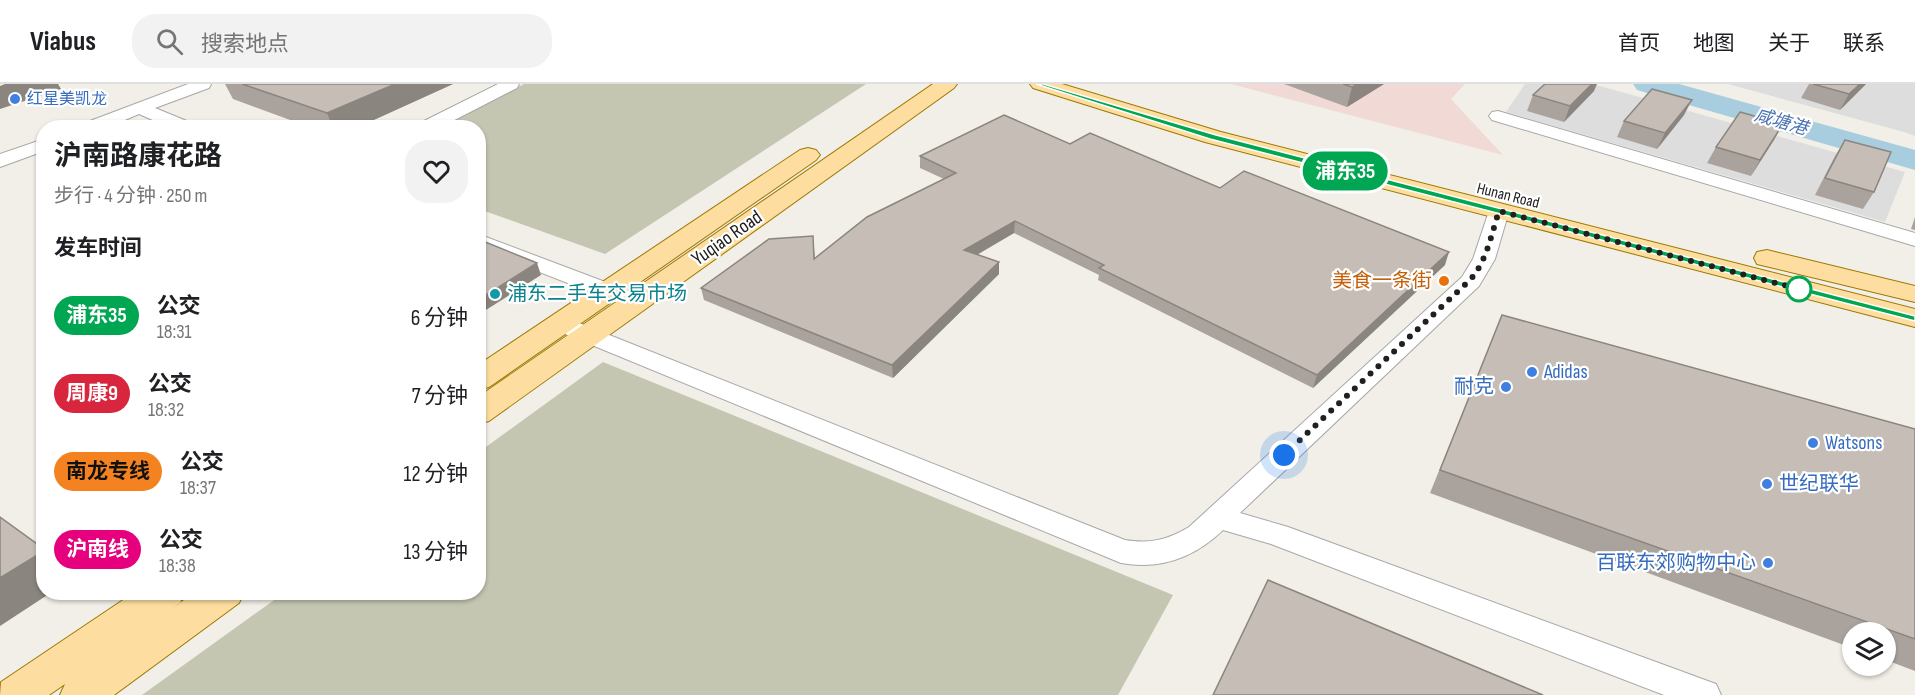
<!DOCTYPE html>
<html lang="zh">
<meta charset="utf-8">
<style>
body{margin:0;font-family:"Sofia Sans Condensed","Noto Sans SC",sans-serif;background:#f2f2f2;color:#202124;height:100vh;display:flex;flex-direction:column;font-size:22px;white-space:nowrap}
*{box-sizing:border-box;margin:0}
p{font-size:20px;color:#757577}
.icon{flex:none;width:33px;height:33px;fill:none;stroke:currentColor;stroke-width:2;stroke-linecap:round;stroke-linejoin:round}
.map{position:relative;flex:1;overflow:hidden}
.drawer{position:absolute;left:36px;top:36px;width:450px;height:480px;display:flex;flex-direction:column;background:#fff;border-radius:24px;box-shadow:0 2px 4px #0004}
.drawer>*{flex:none}
.badge{padding:0 12px;border-radius:20px;font-size:21px;line-height:39px}
.tools{position:absolute;left:1842px;top:538px;display:grid;gap:12px}
.tools a{display:grid;place-items:center;width:54px;height:54px;border-radius:50%;background:#fff;box-shadow:0 2px 4px #0004;font-size:30px}
.you{position:absolute;width:30px;height:30px;margin:-15px;border:4px solid #fff;border-radius:50%;background:#1a73e8;box-shadow:0 0 0 9px #1a73e833}
.map>.badge{position:absolute;translate:-50% -50%;box-shadow:0 0 0 3px #fff}
h2{padding:0 18px;font-size:22px;line-height:54px}
.round{display:grid;place-items:center;flex:none;width:63px;height:63px;border-radius:24px;background:#f2f2f2}
.summary{display:flex;align-items:center;justify-content:space-between;height:102px;padding:0 18px}
h1{font-size:28px;font-weight:700;line-height:45px}
ul{padding:0;list-style:none}
li{display:flex;align-items:center;gap:18px;height:78px;padding:0 18px}
li div{flex:1}
li b{display:block;font-size:22px}
li em{font-style:normal}
li .badge{min-width:66px;font-weight:700;text-align:center}
header{display:flex;align-items:center;gap:36px;box-sizing:border-box;height:84px;padding:0 30px;background:#fff;border-bottom:2px solid #e0e0e0}
header strong{font-size:28px}
nav{display:flex;gap:33px;margin-inline-start:auto;font-size:21px}
.search{width:420px;height:54px;background:#f2f2f2;display:flex;align-items:center;gap:15px;box-sizing:border-box;padding:0 21px;border-radius:24px;color:#757577;font-size:22px}
.map>svg:first-child{display:block}
</style>
<header>
<strong>Viabus</strong>
<div class="search"><svg class="icon" aria-label="search" viewBox="0 0 24 24"><circle cx="10" cy="10" r="6"/><path d="M15 15l6 6"/></svg>搜索地点</div>
<nav><a>首页</a><a>地图</a><a>关于</a><a>联系</a></nav>
</header>
<div class="map">
<svg width="1915" height="611" viewBox="0 0 1915 611">
<rect width="100%" height="100%" fill="#f1efe7"/>
<g fill="#dedddd">
<polygon points="1525,0 1593,0 1905,88 1885,138 1506,28"/>
<polygon points="1728,0 1915,0 1915,52 1904,48"/>
</g>
<polygon fill="#f1dad6" points="1231,0 1465,0 1451,15 1503,71"/>
<g fill="#c4c6b2">
<polygon points="524,0 866,0 605,170 479,125 478,44 439,44"/>
<polygon points="603,278 1173,511 1118,611 142,611 284,509 478,508 479,368"/>
</g>
<g fill="none" stroke-linecap="round" stroke-linejoin="round">
<polygon fill="#a7cddf" fill-rule="evenodd" points="1633,0 1679,0 1915,66 1915,86 1637,6"/>
<g stroke="#a7a7a7" stroke-width="2">
<g id="minor">
<polygon points="188,0 211,0 209,4 155,24 194,40 197,44 171,44 139,30 106,44 79,44 82,40"/>
<polygon points="498,0 519,0 517,4 439,44 415,44 418,40"/>
<polygon points="1498,27 1915,149 1915,162 1492,36 1489,32 1492,28"/>
<polygon points="44,55 44,67 0,83 0,70"/>
<path d="M1499,121l7,2 3,4 -14,48 -16,27 -239,227 48,14 428,157 5,11h-57l-393,-151 -48,-14c-29,28 -63,40 -102,33l-568,-234 -4,-5 4,-5 8,-2 8,2 556,221c25,4 42,0 64,-13l273,-250 11,-18 16,-48 3,-4z"/>
<polygon points="478,150 645,213 649,218 645,223 637,225 629,223 478,164"/>
</g>
</g>
<g stroke="#9d7800" stroke-width="2">
<g id="major">
<polygon points="933,0 957,0 954,4 489,337 478,340 478,313"/>
<polygon points="1030,0 1062,0 1221,48 1915,225 1915,243 1205,58 1033,4"/>
<polygon points="808,64 816,66 820,71 816,76 489,303 478,306 478,281 800,66"/>
<polygon points="1767,166 1915,202 1915,218 1757,180 1754,174 1757,168"/>
<polygon points="135,508 185,508 180,519 170,526 195,508 244,508 239,519 114,611 60,611 65,600 49,611 0,611 1,598"/>
</g>
</g>
<use href="#minor" fill="#fff" fill-rule="evenodd"/>
<use href="#major" fill="#fddea0" fill-rule="evenodd"/>
</g>
<g fill="#aaa39d">
<polygon points="225,0 453,0 356,44 312,44 233,15"/>
<polygon points="1284,0 1384,0 1347,23"/>
<polygon points="1809,0 1866,0 1840,26 1801,14"/>
<polygon points="1594,7 1564,38 1527,27 1533,11"/>
<polygon points="1684,31 1657,65 1617,53 1624,37"/>
<polygon points="1783,40 1751,92 1707,79 1716,63"/>
<polygon points="1845,56 1874,108 1863,125 1815,111 1835,72"/>
<polygon points="1070,60 1220,104 1445,181 1313,304 1098,196 1099,191 1014,149 977,171 999,178 999,190 893,294 704,216 701,204 814,164 815,174 944,95 920,84 920,72"/>
<polygon points="1915,133 1915,146 1911,145"/>
<polygon points="1502,231 1915,345 1915,587 1886,576 1886,549 1852,549 1852,564 1430,409"/>
</g>
<g fill="#8b857f">
<polygon points="5,0 58,0 61,5 0,25 0,2"/>
<polygon points="395,0 453,0 356,44 333,44 327,29"/>
<polygon points="1358,0 1384,0 1347,23 1352,3"/>
<polygon points="1592,0 1597,0 1594,7 1564,38 1570,22"/>
<polygon points="1860,0 1866,0 1840,26 1849,10"/>
<polygon points="1692,16 1684,31 1657,65 1665,49"/>
<polygon points="1783,40 1774,56 1751,92 1760,76"/>
<polygon points="1015,137 1014,149 964,178 964,166"/>
<polygon points="1449,168 1445,181 1313,304 1317,291"/>
<polygon points="999,178 999,190 893,294 892,281"/>
<polygon points="537,179 541,191 478,231 478,216"/>
<polygon points="44,467 44,508 52,508 0,542 0,494"/>
</g>
<g fill="#c6beb6" stroke="#8b857f" stroke-width="1.5">
<polygon points="242,0 395,0 327,29"/>
<polygon points="1343,0 1358,0 1352,3"/>
<polygon points="1545,0 1592,0 1570,22 1533,11"/>
<polygon points="1813,0 1860,0 1849,10"/>
<polygon points="1652,5 1692,16 1665,49 1624,37"/>
<polygon points="1740,28 1783,40 1760,76 1716,63"/>
<polygon points="1004,31 1070,60 1090,49 1220,104 1244,87 1449,168 1317,291 1099,184 1104,181 1015,137 964,166 999,178 892,281 701,204 769,155 813,152 814,175 867,133 956,89 920,72"/>
<polygon points="1845,56 1891,68 1874,108 1825,94"/>
<polygon points="478,155 537,179 478,216"/>
<polygon points="1502,231 1915,345 1915,555 1440,386"/>
<polygon points="0,433 44,465 44,467 0,494"/>
<polygon points="1268,496 1543,611 1213,611"/>
</g>
<polygon fill="#00a651" stroke="#fff" stroke-width="1.5" points="1036,0 1043,0 1216,51 1915,232 1915,237 1911,236 1210,55"/>
<g fill="none" stroke-linecap="round" stroke-linejoin="round">
<path stroke="#202020" stroke-width="6" stroke-dasharray="0 10.8" d="M1284,371l186,-175c17,-19 21,-45 29,-69l300,78"/>
</g>
<g fill="#3f7fe0" stroke="#fff" stroke-width="2">
<circle cx="15" cy="15" r="6"/>
<circle cx="1532" cy="288" r="6"/>
<circle cx="1506" cy="303" r="6"/>
<circle cx="1813" cy="359" r="6"/>
<circle cx="1767" cy="400" r="6"/>
<circle cx="1768" cy="479" r="6"/>
</g>
<circle fill="#e8710a" stroke="#fff" stroke-width="2" cx="1444" cy="197" r="6"/>
<circle fill="#fff" stroke="#00a651" stroke-width="3" cx="1799" cy="205" r="12"/>
<circle fill="#0f9aa8" stroke="#fff" stroke-width="2" cx="495" cy="210" r="6"/>
<g text-anchor="middle" dominant-baseline="central" stroke-width="4.5" stroke-linejoin="round" paint-order="stroke">
<g font-size="16" fill="#366cbe" stroke="#fff" text-anchor="start">
<text x="27" y="15">红星美凯龙</text>
</g>
<g font-size="16" fill="#202020" stroke="#fff">
<text transform="translate(1508 112) rotate(14)">Hunan Road</text>
</g>
<g font-size="18" font-style="italic" fill="#4a74b2" stroke="#fff">
<text transform="translate(1781 38) rotate(16)">咸塘港</text>
</g>
<g font-size="20" fill="#202020" stroke="#fff">
<text transform="translate(727 154) rotate(-35)">Yuqiao Road</text>
</g>
<g font-size="20" fill="#c56008" stroke="#fff" text-anchor="end">
<text x="1432" y="197">美食一条街</text>
</g>
<g font-size="20" fill="#0d838f" stroke="#fff" text-anchor="start">
<text x="507" y="210">浦东二手车交易市场</text>
</g>
<g font-size="20" fill="#366cbe" stroke="#fff" text-anchor="start">
<text x="1544" y="288">Adidas</text>
<text x="1494" y="303" text-anchor="end">耐克</text>
<text x="1825" y="359">Watsons</text>
<text x="1779" y="400">世纪联华</text>
<text x="1756" y="479" text-anchor="end">百联东郊购物中心</text>
</g>
</g>
</svg>
<div class="tools">
<a><svg class="icon" aria-label="layers" viewBox="0 0 24 24"><path d="M12 4l9 5-9 5-9-5zM3 14l9 5 9-5"/></svg></a>
</div>
<div class="you" style="left:1284px;top:371px"></div>
<b class="badge" style="left:1345px;top:87px;background:#00a651;color:#fff">浦东35</b>
<section class="drawer">
<div class="summary"><div><h1>沪南路康花路</h1><p>步行 · 4 分钟 · 250 m</p></div><a class="round"><svg class="icon" aria-label="heart" viewBox="0 0 24 24"><path d="M12 20l-8-8c-3-5 5-10 8-4 3-6 11-1 8 4z"/></svg></a></div>
<h2>发车时间</h2>
<ul>
<li><span class="badge" style="background:#00a651;color:#fff">浦东35</span><div><b>公交</b><p>18:31</p></div><em>6 分钟</em></li>
<li><span class="badge" style="background:#d7263d;color:#fff">周康9</span><div><b>公交</b><p>18:32</p></div><em>7 分钟</em></li>
<li><span class="badge" style="background:#f58220;color:#111">南龙专线</span><div><b>公交</b><p>18:37</p></div><em>12 分钟</em></li>
<li><span class="badge" style="background:#e6007e;color:#fff">沪南线</span><div><b>公交</b><p>18:38</p></div><em>13 分钟</em></li>
</ul>
</section>
</div>
